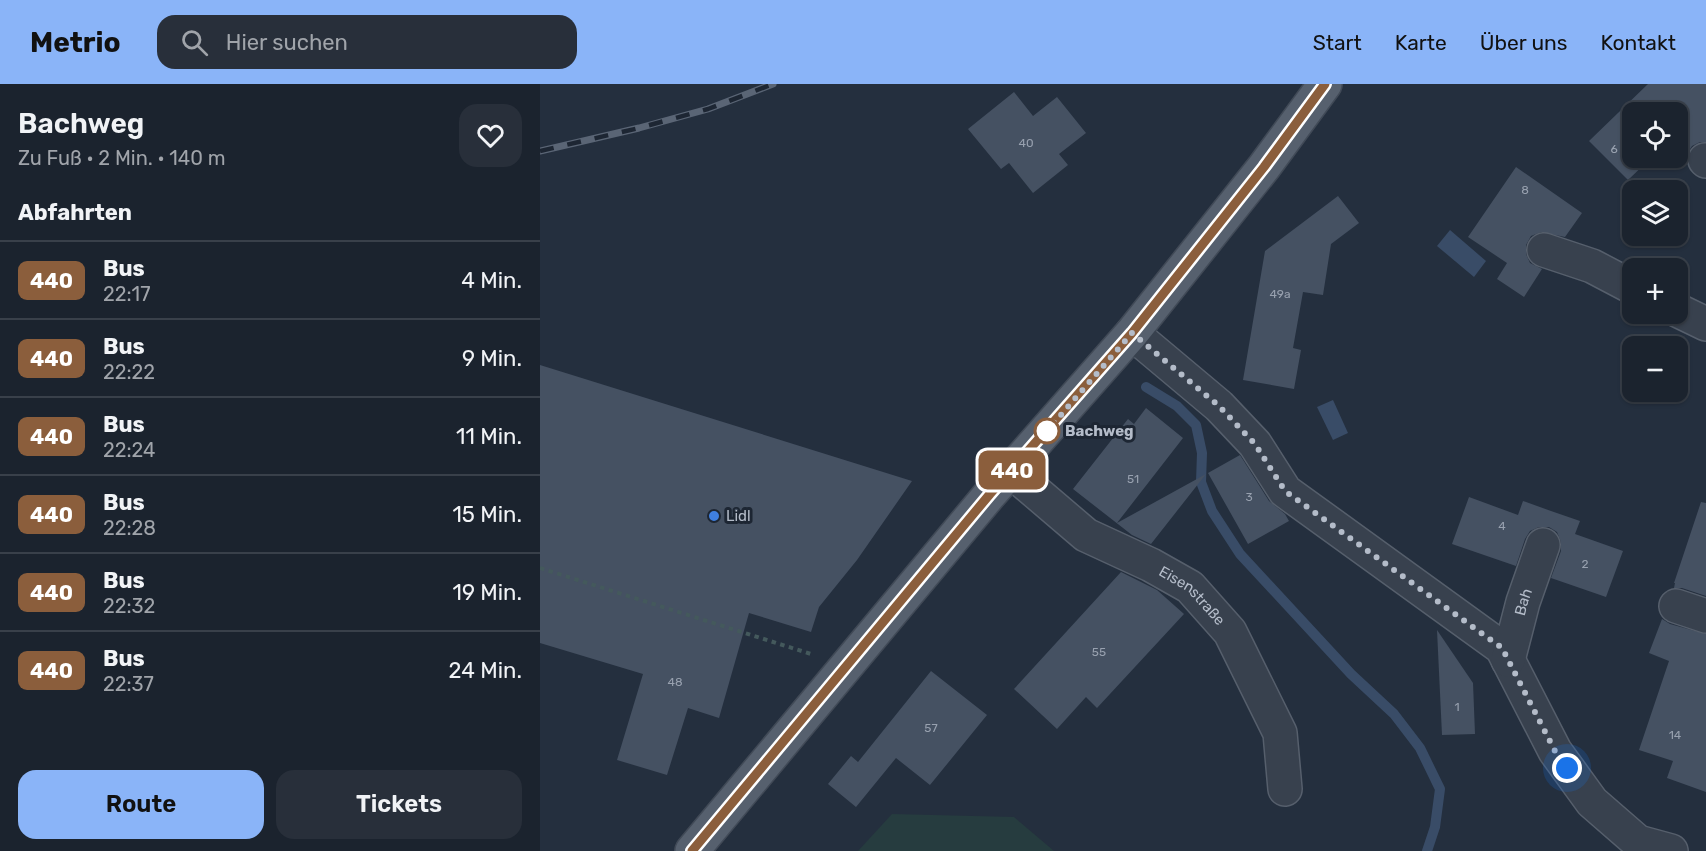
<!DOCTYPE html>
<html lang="de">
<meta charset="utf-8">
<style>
body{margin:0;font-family:Rubik,sans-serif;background:#282f3a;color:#f1f3f6;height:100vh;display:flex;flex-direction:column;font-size:22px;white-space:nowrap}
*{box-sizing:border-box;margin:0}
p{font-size:20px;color:#a0a4aa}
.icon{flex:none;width:33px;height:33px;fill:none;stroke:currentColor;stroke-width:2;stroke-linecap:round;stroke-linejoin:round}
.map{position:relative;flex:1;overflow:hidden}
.panel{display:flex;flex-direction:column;background:#1b232e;width:540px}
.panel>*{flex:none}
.badge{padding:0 12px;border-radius:9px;font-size:21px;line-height:39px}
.buttons{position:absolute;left:1082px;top:18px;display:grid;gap:12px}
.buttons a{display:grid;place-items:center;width:66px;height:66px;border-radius:12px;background:#1b232e;box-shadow:0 2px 4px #0004,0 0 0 2px #39404a;font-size:30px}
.you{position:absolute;width:30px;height:30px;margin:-15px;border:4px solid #fff;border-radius:50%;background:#1a73e8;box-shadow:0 0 0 9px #1a73e833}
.map>.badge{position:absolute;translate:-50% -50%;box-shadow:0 0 0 3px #fff}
h2{padding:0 18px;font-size:22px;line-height:54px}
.round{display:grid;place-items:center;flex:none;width:63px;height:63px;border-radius:18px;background:#282f3a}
.overview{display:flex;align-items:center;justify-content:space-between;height:102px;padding:0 18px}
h1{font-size:28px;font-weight:600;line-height:45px}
.cta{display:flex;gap:12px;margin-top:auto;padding:12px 18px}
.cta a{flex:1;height:69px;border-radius:18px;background:#8ab4f8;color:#111;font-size:24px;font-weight:600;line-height:69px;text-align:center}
.cta a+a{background:#282f3a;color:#f1f3f6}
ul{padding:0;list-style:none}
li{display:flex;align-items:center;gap:18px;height:78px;padding:0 18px;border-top:2px solid #39404a}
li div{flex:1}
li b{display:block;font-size:22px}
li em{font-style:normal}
li .badge{min-width:66px;font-weight:700;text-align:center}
header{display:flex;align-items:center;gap:36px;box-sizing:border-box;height:84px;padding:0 30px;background:#8ab4f8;color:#111}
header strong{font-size:28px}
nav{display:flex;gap:33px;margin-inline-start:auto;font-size:21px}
.search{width:420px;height:54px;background:#282f3a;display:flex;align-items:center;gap:15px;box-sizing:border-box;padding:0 21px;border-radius:18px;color:#a0a4aa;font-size:22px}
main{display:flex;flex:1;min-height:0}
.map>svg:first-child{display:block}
</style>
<header>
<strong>Metrio</strong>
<div class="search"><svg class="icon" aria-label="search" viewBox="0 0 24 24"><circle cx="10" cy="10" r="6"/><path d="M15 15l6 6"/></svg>Hier suchen</div>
<nav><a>Start</a><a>Karte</a><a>Über uns</a><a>Kontakt</a></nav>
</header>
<main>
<section class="panel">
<div class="overview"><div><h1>Bachweg</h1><p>Zu Fuß · 2 Min. · 140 m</p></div><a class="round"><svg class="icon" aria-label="heart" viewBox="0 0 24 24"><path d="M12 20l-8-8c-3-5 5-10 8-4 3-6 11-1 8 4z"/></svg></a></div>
<h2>Abfahrten</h2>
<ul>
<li><span class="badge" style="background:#8b5e3c;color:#fff">440</span><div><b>Bus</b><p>22:17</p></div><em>4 Min.</em></li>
<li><span class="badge" style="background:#8b5e3c;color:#fff">440</span><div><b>Bus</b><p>22:22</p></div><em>9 Min.</em></li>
<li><span class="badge" style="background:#8b5e3c;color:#fff">440</span><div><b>Bus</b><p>22:24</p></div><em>11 Min.</em></li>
<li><span class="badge" style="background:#8b5e3c;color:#fff">440</span><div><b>Bus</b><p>22:28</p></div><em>15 Min.</em></li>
<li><span class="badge" style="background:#8b5e3c;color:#fff">440</span><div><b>Bus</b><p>22:32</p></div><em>19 Min.</em></li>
<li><span class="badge" style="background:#8b5e3c;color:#fff">440</span><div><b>Bus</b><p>22:37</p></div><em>24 Min.</em></li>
</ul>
<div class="cta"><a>Route</a><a>Tickets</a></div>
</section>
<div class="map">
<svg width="1166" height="767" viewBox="0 0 1166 767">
<rect width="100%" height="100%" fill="#242f3e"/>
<polygon fill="#263c3f" points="352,730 474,733 514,767 318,767"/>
<g fill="#394c67">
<polygon points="910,146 946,177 934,193 897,162"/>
<polygon points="793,316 808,349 793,356 777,323"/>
</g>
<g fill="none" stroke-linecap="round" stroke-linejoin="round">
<polyline stroke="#394c67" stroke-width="10" points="606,303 637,322 656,341 662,369 661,398 672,427 700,470 811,590 854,630 880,664 900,705 895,743 887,767"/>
</g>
<g fill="#455162">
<polygon points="1108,0 1166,0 1166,58 1160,58 1152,62 1147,70 1137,60 1137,28 1092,28 1092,74 1111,74 1088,96 1049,57"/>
<polygon points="474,8 493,32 517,13 546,49 519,70 528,81 493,109 469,79 461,85 428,45"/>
<polygon points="976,83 1042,129 1025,153 1001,148 991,152 986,161 986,170 990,179 1002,185 984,213 957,195 967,179 928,153"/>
<polygon points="798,112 819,139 791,160 783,211 763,208 753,264 761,266 754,305 703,296 725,167"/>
<polygon points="0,281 372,397 317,476 279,523 271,548 209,529 179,634 148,624 127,691 77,676 103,590 0,559"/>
<polygon points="606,324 643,354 577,439 666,390 611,460 592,451 533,405 588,335 594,340"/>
<polygon points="700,371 729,417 745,430 749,437 708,460 668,389"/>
<polygon points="929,413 978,431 983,417 1011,427 1040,437 1035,450 1083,467 1066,513 1011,494 1021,467 1021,458 1017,448 1009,443 999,443 990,447 985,455 976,482 912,460"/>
<polygon points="1161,418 1166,419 1166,512 1142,504 1134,504 1135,499 1134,499"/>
<polygon points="581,488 617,506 644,530 557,624 546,613 517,645 474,605"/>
<polygon points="1122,535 1130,540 1166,550 1166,708 1127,694 1133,677 1099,666 1129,577 1109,569"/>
<polygon points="897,546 933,599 935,650 902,651"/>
<polygon points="391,587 447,631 390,701 356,674 316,723 288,700 311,672 318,678"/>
</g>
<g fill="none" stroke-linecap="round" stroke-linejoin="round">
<g stroke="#565f6c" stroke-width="36">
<g id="minor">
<polyline points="1165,76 1166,77"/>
<polyline points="1004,166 1052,182 1092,203"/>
<polyline points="1137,226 1166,240"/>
<polyline points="592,249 679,322 715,360 745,407 962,564 1015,667 1052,718 1098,758 1131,767"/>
<path id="s1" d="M471,387l75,64 65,30 39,22 40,45 50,101 5,56"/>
<polyline points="1136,522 1166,532"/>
<path id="s2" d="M968,576l15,-58 20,-57"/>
</g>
</g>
<g stroke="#414a57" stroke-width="36">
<polyline id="major" points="152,767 450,410 592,249 724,83 785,0"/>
</g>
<polyline stroke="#44595c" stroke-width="4" stroke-dasharray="4.5 4.5" stroke-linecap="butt" points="0,484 271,570"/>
<use href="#minor" stroke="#38414e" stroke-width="33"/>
<use href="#major" stroke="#56606e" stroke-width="33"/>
<g stroke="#5a6575" stroke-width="7">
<polyline id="rail" points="0,67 99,44 168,25 233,0"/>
</g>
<use href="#rail" stroke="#1d2633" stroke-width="4.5" stroke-dasharray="14" stroke-linecap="butt"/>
</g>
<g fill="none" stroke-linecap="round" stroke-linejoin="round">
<g stroke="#fff" stroke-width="14">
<polyline id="line" points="152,767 450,410 592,249 724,83 785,0"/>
</g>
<use href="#line" stroke="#8b5e3c" stroke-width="9"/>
<polyline stroke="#b4bcc9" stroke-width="6" stroke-dasharray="0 10.8" points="507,347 592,249 679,322 715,360 745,407 962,564 1015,667 1027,684"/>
</g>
<circle fill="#fff" stroke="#8b5e3c" stroke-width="3" cx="507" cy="347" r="12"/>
<circle fill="#3f7fe0" stroke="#1d2633" stroke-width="2" cx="174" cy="432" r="6"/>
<g text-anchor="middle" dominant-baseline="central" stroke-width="6" stroke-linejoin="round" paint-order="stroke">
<g font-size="12" fill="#98a1af">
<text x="486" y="59">40</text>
<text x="1074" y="65">6</text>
<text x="985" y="106">8</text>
<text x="740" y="210">49a</text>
<text x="593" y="395">51</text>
<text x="709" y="413">3</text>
<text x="962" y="442">4</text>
<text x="1045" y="480">2</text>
<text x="559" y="568">55</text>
<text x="135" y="598">48</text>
<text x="917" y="623">1</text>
<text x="391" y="644">57</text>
<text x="1135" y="651">14</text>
</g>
<g font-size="15" font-weight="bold" fill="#b4bcc9" stroke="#1d2633" text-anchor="start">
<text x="525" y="347">Bachweg</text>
</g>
<g font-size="15" fill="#b4bcc9" stroke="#1d2633" text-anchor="start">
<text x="186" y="432">Lidl</text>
</g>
<g font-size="15" fill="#b4bcc9" stroke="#1d2633">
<text stroke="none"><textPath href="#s1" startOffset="222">Eisenstraße</textPath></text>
<text stroke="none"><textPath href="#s2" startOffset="60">Bah</textPath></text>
</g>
</g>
</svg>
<div class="buttons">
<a><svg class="icon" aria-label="locate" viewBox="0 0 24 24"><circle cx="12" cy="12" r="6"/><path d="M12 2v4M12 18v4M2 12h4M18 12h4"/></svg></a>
<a><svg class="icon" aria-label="layers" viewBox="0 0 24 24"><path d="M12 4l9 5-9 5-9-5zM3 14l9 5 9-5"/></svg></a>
<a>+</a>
<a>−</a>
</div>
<div class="you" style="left:1027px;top:684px"></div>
<b class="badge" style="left:472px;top:386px;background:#8b5e3c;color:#fff">440</b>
</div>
</main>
